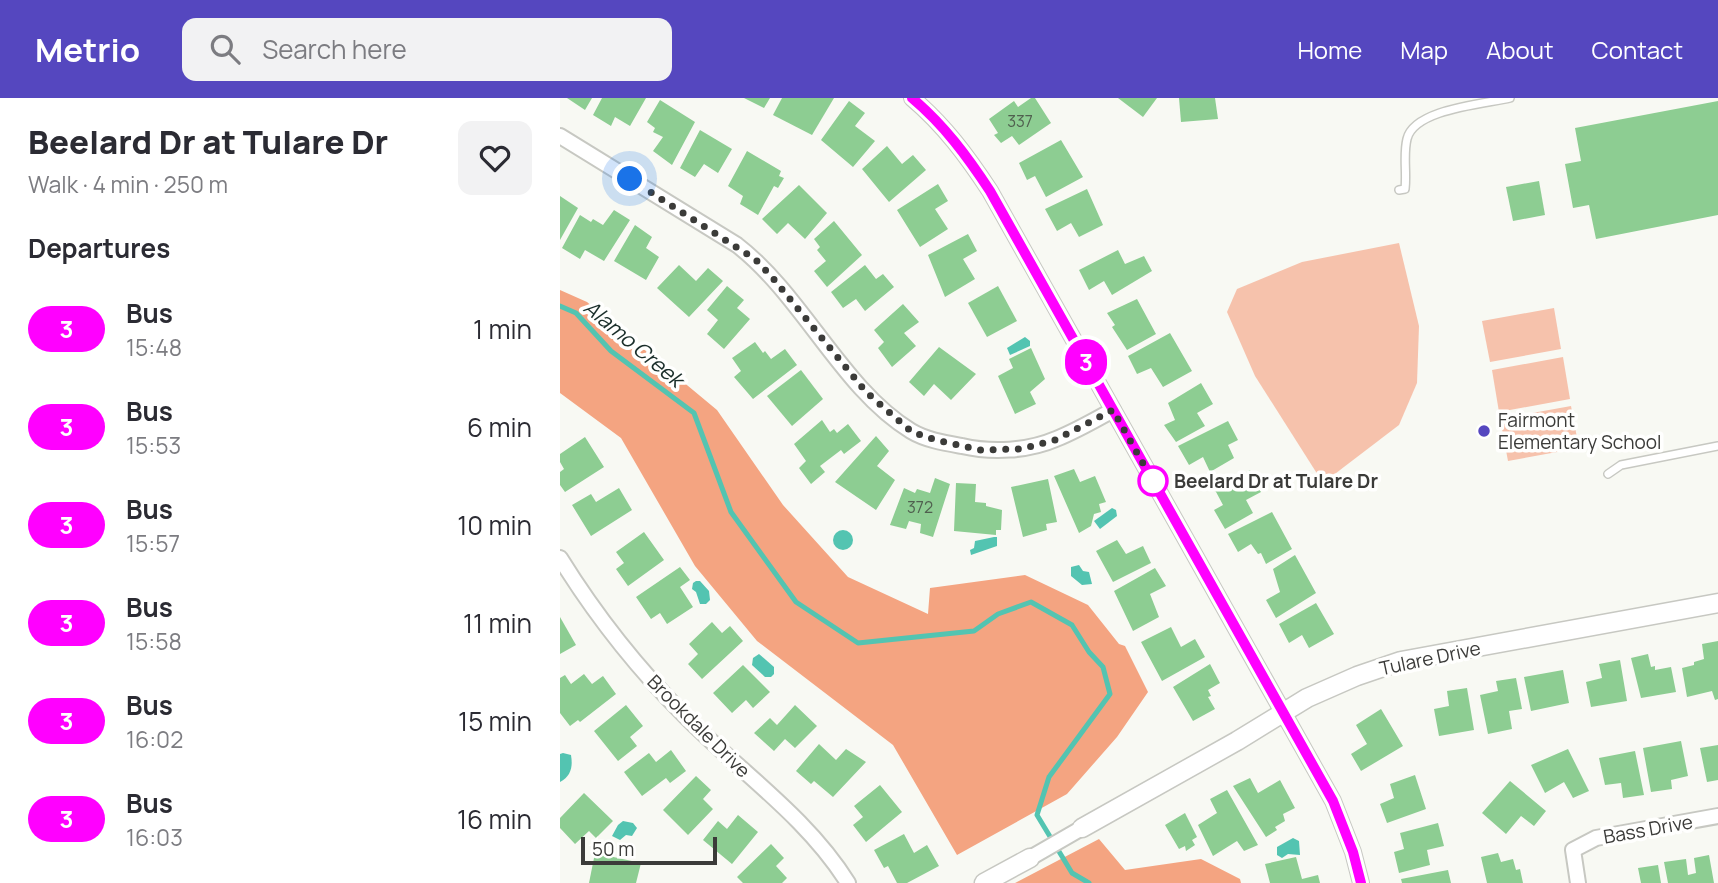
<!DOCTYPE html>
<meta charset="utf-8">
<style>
body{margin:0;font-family:Manrope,sans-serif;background:#f2f2f3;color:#2b2b33;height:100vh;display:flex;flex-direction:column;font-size:26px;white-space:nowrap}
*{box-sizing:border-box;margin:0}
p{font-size:23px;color:#7c7c81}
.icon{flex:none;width:38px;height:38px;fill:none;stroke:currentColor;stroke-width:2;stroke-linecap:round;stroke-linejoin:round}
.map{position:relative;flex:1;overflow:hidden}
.sheet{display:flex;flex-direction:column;background:#fff;width:560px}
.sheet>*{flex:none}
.badge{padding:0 14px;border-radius:23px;font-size:24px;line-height:46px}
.scale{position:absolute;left:21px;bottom:18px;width:136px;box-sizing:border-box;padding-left:7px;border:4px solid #3b3b39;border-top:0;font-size:19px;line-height:24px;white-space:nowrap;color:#3b3b39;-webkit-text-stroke:5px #fffffe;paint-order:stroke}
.you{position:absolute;width:35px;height:35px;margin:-18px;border:5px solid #fff;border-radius:50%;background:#1a73e8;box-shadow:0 0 0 10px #1a73e833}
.map>.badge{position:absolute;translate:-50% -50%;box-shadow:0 0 0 4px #fff}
h2{padding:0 28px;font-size:26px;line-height:63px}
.round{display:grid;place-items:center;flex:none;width:74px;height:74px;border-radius:14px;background:#f2f2f3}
.summary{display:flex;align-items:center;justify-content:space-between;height:119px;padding:0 28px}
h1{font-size:33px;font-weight:800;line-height:52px}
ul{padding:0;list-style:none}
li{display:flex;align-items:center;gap:21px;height:98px;padding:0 28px}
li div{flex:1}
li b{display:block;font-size:26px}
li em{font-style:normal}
li .badge{min-width:77px;font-weight:700;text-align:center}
header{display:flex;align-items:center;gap:42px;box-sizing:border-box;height:98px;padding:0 35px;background:#5547bf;color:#fff}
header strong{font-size:33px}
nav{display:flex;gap:38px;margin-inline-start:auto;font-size:24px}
.search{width:490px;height:63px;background:#f2f2f3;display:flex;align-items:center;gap:18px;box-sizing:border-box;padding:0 24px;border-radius:14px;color:#7c7c81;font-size:26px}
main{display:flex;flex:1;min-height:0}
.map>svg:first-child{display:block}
</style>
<header>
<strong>Metrio</strong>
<div class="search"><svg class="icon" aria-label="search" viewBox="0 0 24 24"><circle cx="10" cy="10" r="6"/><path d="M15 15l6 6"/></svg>Search here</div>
<nav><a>Home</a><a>Map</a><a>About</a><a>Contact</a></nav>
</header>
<main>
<section class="sheet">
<div class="summary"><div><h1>Beelard Dr at Tulare Dr</h1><p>Walk · 4 min · 250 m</p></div><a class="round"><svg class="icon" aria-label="heart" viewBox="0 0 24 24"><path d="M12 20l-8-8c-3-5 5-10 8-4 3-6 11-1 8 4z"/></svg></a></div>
<h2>Departures</h2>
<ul>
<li><span class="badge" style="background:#f0f;color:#fff">3</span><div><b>Bus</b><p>15:48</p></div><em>1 min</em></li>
<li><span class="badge" style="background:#f0f;color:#fff">3</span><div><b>Bus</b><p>15:53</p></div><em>6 min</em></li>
<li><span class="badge" style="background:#f0f;color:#fff">3</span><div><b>Bus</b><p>15:57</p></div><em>10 min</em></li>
<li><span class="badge" style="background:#f0f;color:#fff">3</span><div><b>Bus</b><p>15:58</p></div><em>11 min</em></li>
<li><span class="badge" style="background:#f0f;color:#fff">3</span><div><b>Bus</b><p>16:02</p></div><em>15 min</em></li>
<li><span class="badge" style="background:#f0f;color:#fff">3</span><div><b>Bus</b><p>16:03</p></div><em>16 min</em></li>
</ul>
</section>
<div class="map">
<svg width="1158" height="785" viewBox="0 0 1158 785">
<rect width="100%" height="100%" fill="#f8f9f3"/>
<g fill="#f6c2ac">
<polygon points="839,145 859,228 857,285 839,327 763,385 695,278 667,214 677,191 742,164"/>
<polygon points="994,210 1001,251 930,264 922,223"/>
<polygon points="1003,259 1010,301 939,314 932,272"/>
<polygon points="1011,308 1019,350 948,363 940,321"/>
</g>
<g fill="#f4a481">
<polygon points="0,192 27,204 157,312 223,407 288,479 368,516 370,490 465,477 528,507 559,546 565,548 588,594 557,639 507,696 397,757 333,647 197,543 135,468 61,340 0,295"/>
<polygon points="539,741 565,772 641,761 680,781 681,785 455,785"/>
</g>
<g fill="#53c4b1">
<polygon points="465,239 470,243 470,248 450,257 447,250"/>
<polygon points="552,410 556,412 557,418 540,431 534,423"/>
<circle cx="283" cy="442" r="10"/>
<polygon points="434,439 437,439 437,448 411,457 410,452 414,450 415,443"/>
<polygon points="519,467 523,473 529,474 532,486 522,487 511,478 511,469"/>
<polygon points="136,483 140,483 149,493 150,502 146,506 140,506 136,494 132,491 133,485"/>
<polygon points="199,556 214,569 214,576 211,579 205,579 192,567 193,560"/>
<path d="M3,655l8,2c2,12 0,21 -11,27v-28z"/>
<polygon points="63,723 73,725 77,730 72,738 66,737 60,742 52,738 58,727"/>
<polygon points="733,740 739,743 740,757 728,756 722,760 717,757 717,749"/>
</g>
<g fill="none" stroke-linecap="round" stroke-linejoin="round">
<polyline stroke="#53c4b1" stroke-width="5" points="0,208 16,215 51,253 134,315 171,414 236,504 298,545 414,533 438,516 471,504 512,527 529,554 543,569 550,596 489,679 477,717 512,775 529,785"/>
</g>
<g fill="#8dcd92">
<polygon points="7,0 32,0 25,12"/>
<polygon points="42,0 86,0 70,28 55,19 51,28 33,17"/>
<polygon points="184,0 210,0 204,10"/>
<polygon points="222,0 274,0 252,37 213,17"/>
<polygon points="471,0 475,0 491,25 459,47 452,38 441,45 434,37 438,35 429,21 454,3 458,9"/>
<polygon points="558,0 597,0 583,19"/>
<polygon points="619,0 655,0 658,21 621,24"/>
<polygon points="100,2 135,24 112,67 93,53 103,39 93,34 95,30 87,24"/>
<polygon points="289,3 305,15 295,28 315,43 293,69 261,42"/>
<polygon points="1158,3 1158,117 1036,141 1029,107 1013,110 1005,66 1021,63 1015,30"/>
<polygon points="140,32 172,51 158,75 144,66 135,79 120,70"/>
<polygon points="501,42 523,79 486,99 475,78 467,82 459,65"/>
<polygon points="327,48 342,66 353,57 366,72 329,104 302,71"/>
<polygon points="187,53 221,73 219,78 224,80 218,90 214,88 198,117 180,106 183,98 168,88"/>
<polygon points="979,83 985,117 953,123 946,89"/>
<polygon points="378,86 388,103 375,111 388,131 360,149 337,112"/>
<polygon points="239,87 267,115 245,141 228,125 217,136 202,121"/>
<polygon points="527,91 543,127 519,139 511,125 497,133 485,111"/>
<polygon points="0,98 18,110 0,142"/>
<polygon points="54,112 70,122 44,163 25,152 20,161 2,150 20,117 31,124 33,121 43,127"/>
<polygon points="274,123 302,157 267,189 254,173 266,163 257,152 260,149 254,141"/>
<polygon points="75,127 92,139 86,150 99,159 86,182 54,163"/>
<polygon points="408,136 417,153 403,161 415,181 385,199 368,157"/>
<polygon points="558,152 565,166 584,158 592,173 552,197 544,183 529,192 519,172"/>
<polygon points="119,167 136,183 148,170 163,183 129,219 97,190"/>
<polygon points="305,167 316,181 323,176 334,189 305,213 296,201 283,210 271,194"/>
<polygon points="167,188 184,202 177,210 190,221 164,251 147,236 158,222 147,212"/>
<polygon points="438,188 457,223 427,239 408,205"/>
<polygon points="577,201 596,236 567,252 552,229 555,227 547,215"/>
<polygon points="343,206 359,224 344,235 356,248 332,269 318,250 324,244 314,232"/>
<polygon points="610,235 632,273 603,289 591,270 577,276 568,258"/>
<polygon points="195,244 203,255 205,253 211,261 225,251 237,267 193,301 174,279 181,273 172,260"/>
<polygon points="379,249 416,276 391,302 374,286 364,298 349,284"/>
<polygon points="471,250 485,281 470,294 476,306 455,316 438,278 453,270 449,261"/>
<polygon points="241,272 263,301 232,328 207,298"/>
<polygon points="641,285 653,306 637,315 645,328 616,344 604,327 615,322 608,305"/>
<polygon points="262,322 270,334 274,331 277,335 288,326 301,343 284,356 281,352 260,368 265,374 251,386 239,370 246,363 234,346"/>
<polygon points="668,323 678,342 668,347 674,360 650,374 643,359 629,367 618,348"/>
<polygon points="316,338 329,353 317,368 335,382 316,412 275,384"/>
<polygon points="25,339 44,369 5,394 0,387 0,374 4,371 0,364 0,356"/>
<polygon points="514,371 520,384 535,378 546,404 539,406 541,414 534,416 531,428 519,435 494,378"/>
<polygon points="690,372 701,394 686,402 693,415 665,431 654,412 663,407 655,392"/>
<polygon points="375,380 390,386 373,439 360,435 361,426 349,423 346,431 330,427 344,390 355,395 357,391 370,395"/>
<polygon points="488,381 497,424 486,426 487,432 463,439 451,389"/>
<polygon points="396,385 416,386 415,404 426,405 426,408 442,412 441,432 436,432 436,437 394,433"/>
<polygon points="59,390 72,412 31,438 12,407 31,396 36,404"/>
<polygon points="712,414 732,451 706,466 701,455 698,456 691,446 678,454 668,436"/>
<polygon points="84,434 104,462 68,488 56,471 64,465 56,454"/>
<polygon points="557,442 566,456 583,448 591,465 553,484 536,453"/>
<polygon points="735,457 756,495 716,520 706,502 720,494 713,471"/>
<polygon points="120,469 130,482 120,489 133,509 107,526 100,515 91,521 76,499"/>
<polygon points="595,470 606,488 590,496 599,519 573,533 554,493"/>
<polygon points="756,505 774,536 749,550 742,537 729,545 719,526"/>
<polygon points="0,519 16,547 0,556"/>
<polygon points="152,524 162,535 170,528 183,543 142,581 128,566 138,556 129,546"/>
<polygon points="611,529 621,549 635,541 645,559 602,583 581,544"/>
<polygon points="1158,543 1158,601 1155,602 1152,593 1127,599 1122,570 1134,567 1134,564 1144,561 1142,546"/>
<polygon points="1088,556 1091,569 1095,568 1095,572 1111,569 1116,594 1081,600 1071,560"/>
<polygon points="1060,562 1067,603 1031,609 1026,584 1042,580 1039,566"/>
<polygon points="650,566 660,585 648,592 651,598 648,599 655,611 633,623 613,589"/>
<polygon points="183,567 210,594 193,610 186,602 172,615 153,595"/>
<polygon points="1003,572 1009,605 971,613 964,579"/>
<polygon points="24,576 32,586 43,578 56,596 20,624 18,622 10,628 0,615 0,580 5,577 11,586"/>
<polygon points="956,580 962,611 949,613 952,631 928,636 920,597 938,593 936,583"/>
<polygon points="907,590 914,632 879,638 874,611 889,608 887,593"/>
<polygon points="66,607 83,628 70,639 77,648 58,663 34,633"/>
<polygon points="235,607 257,628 235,650 225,641 214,653 194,635 210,620 217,627"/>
<polygon points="821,611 843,648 801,673 791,656 807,646 796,627"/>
<polygon points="1121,643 1128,678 1111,682 1112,691 1091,694 1083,650"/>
<polygon points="259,646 276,662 286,651 306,664 273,699 254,683 251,686 236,673"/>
<polygon points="1158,647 1158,682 1147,684 1140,650"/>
<polygon points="1008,651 1029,693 1013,700 1004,684 985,695 971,667"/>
<polygon points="111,652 126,673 110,685 106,680 82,698 64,674 89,655 96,664"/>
<polygon points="1075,653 1084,697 1063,700 1061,685 1045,687 1039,660"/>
<polygon points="855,677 866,711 827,725 820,706 834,700 830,686"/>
<polygon points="136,678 151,692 143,701 153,711 128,737 103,712"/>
<polygon points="690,680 698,695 720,682 735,710 723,716 725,723 715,729 717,732 706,739 673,688"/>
<polygon points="950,683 986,713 974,728 961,718 946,736 922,715"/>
<polygon points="320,687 342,714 306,744 293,727 303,719 294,708"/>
<polygon points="667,692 698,747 684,753 677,743 653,758 638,727 657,715 650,701"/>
<polygon points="24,695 53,723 36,740 29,733 15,746 0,730 0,720"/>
<polygon points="625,715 637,739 632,742 635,747 626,753 625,748 619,751 605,727"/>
<polygon points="178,717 198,734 172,766 143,742 158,723 167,731"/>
<polygon points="878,725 884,748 867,752 870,767 839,775 834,754 844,751 840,735"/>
<polygon points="344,736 354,755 367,747 379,768 347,785 337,785 328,768 324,770 314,752"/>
<polygon points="211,746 224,760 216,768 227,780 222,785 183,785 177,779"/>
<polygon points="35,755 81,765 76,785 29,785"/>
<polygon points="938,755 941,764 953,761 956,772 960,771 963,785 927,785 921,759"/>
<polygon points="1149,757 1154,785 1108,785 1104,764 1126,761 1128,777 1136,775 1134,760"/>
<polygon points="736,759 742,781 758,777 760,785 710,785 705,766"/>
<polygon points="1098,767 1101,785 1081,785 1078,770"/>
<polygon points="888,772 891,785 842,785 841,781"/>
</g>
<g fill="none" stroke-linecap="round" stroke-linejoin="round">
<g stroke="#c7c8c2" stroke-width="10">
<g id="service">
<path d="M839,92l6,-1c2,-16 -2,-34 2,-50 7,-30 77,-35 103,-41"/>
<polyline points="1048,376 1061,367 1158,348"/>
</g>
</g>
<g stroke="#c7c8c2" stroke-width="18">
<g id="minor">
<path d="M352,0c32,27 55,58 78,93l343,610 20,51 8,31"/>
<path d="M0,38l177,109c66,51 105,144 174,186 15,9 34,12 51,15 30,7 66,5 94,-7 20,-8 39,-19 57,-29"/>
<path d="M0,460c36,58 77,110 125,158 54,55 122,101 163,167"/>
<polyline points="470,760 522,730"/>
<polyline points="1018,785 1013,752 1036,740 1158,718"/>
</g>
</g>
<g stroke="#c7c8c2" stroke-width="21">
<g id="tertiary">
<polyline points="522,730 677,643 747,600 797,578 841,563 1158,505"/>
<polyline points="424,785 470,760"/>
</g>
</g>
<use href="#service" stroke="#fff" stroke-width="7"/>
<use href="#minor" stroke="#fff" stroke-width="14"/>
<use href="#tertiary" stroke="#fff" stroke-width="18"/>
</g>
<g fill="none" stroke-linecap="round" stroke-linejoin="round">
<g stroke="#fff" stroke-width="16">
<path id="line" d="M352,0c32,27 55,58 78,93l343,610 20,51 8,31"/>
</g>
<use href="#line" stroke="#f0f" stroke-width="10"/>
<polyline stroke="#3b3b39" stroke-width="7" stroke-dasharray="0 12.6" points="70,81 195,161 212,179 306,294 352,334 376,342 420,352 461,351 495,342 553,312 594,385 593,383"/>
</g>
<circle fill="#5547bf" stroke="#fffffe" stroke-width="2.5" cx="924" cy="333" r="7"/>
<circle fill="#fff" stroke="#f0f" stroke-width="3.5" cx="593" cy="383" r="14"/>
<g text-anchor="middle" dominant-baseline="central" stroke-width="7" stroke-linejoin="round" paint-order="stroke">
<g font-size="16" fill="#50604f">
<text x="460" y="23">337</text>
<text x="360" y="409">372</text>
</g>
<g font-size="19" fill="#3b3b39" stroke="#fffffe" text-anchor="start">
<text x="938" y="322">Fairmont<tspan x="938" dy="22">Elementary School</tspan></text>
</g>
<g font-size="19" font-weight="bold" fill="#3b3b39" stroke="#fffffe" text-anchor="start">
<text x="614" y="383">Beelard Dr at Tulare Dr</text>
</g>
<g font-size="19" fill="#3b3b39" stroke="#fffffe">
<text transform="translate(870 560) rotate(-12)">Tulare Drive</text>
<text transform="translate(139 628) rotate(45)">Brookdale Drive</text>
<text transform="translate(1088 731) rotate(-10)">Bass Drive</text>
</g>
<g font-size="21" font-style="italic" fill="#1a2e2a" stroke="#fffffe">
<text transform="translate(74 245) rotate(40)">Alamo Creek</text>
</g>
</g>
</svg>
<div class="scale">50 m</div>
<div class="you" style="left:70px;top:81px"></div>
<b class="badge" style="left:526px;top:264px;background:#f0f;color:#fff">3</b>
</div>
</main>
